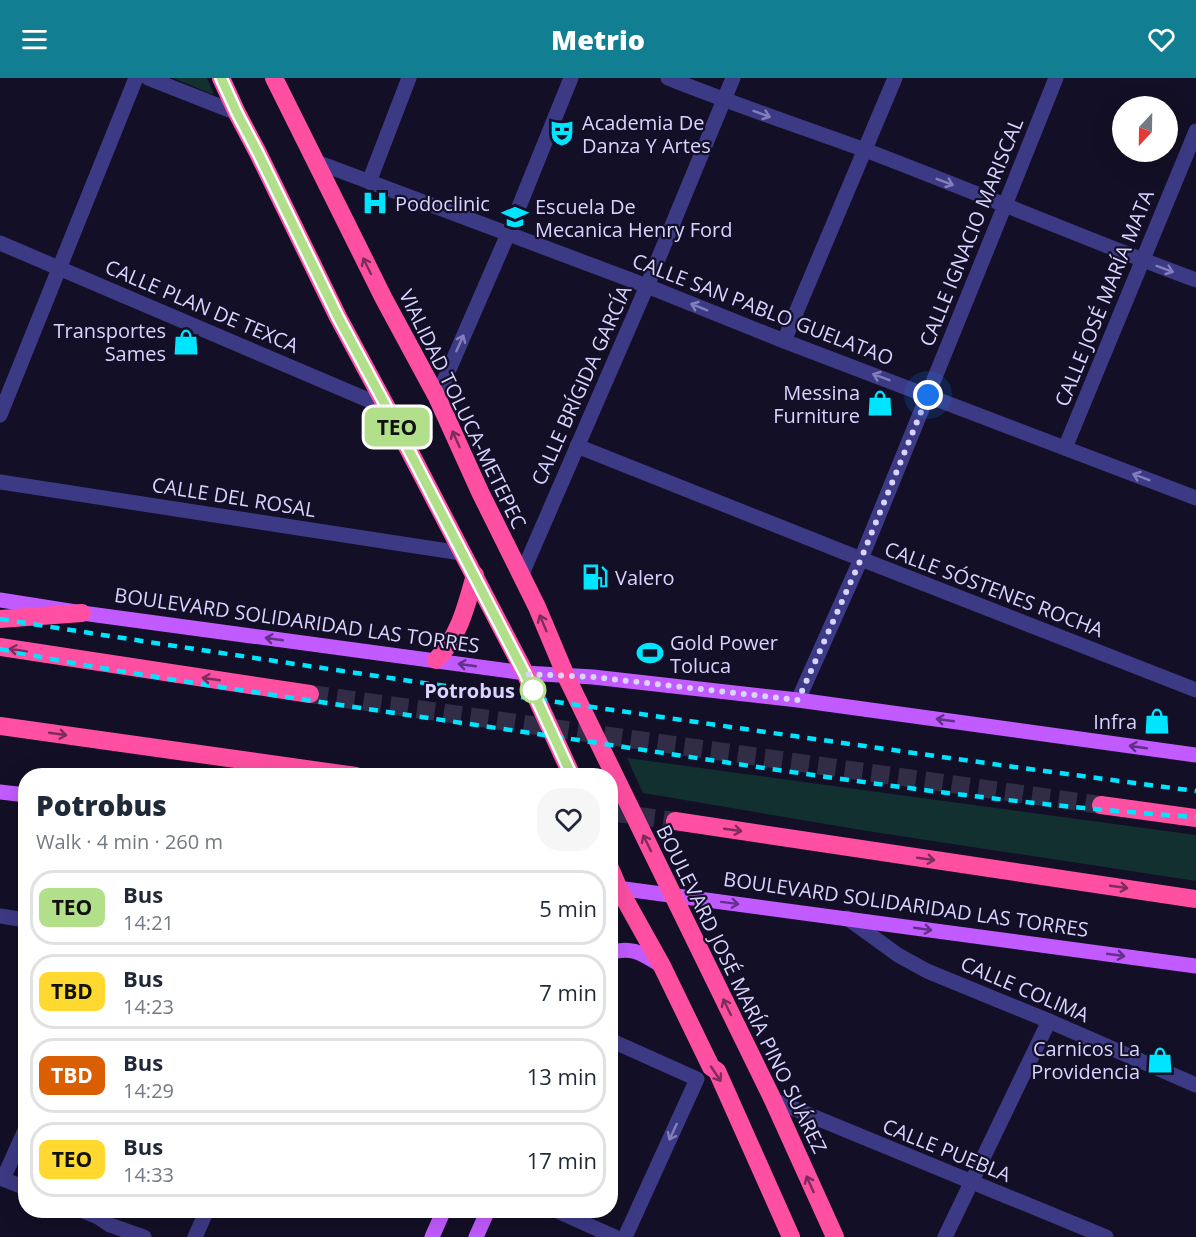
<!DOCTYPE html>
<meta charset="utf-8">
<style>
body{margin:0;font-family:"Open Sans",sans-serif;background:#f6f6f7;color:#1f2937;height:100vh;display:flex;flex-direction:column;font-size:22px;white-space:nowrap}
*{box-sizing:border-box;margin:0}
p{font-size:20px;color:#747a83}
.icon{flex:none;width:33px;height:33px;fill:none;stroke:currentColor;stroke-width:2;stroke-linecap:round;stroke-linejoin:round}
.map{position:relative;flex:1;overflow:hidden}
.sheet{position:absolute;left:18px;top:690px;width:600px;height:450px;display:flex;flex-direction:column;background:#fff;border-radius:24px;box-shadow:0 6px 24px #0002}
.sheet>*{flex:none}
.badge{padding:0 12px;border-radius:9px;font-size:21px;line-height:39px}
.needle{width:39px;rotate:202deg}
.fabs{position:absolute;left:1112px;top:18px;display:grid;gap:12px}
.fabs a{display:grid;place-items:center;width:66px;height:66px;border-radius:50%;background:#fff;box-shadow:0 6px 24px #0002;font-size:30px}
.you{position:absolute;width:30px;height:30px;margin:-15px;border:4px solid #fff;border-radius:50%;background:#1a73e8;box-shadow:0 0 0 9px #1a73e833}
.map>.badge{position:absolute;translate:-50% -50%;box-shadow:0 0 0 3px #fff}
.round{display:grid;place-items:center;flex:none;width:63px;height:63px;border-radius:24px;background:#f6f6f7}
.overview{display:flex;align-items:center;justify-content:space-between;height:102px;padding:0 18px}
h1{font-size:28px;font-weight:800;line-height:45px}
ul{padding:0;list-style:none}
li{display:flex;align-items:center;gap:18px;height:75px;margin:0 12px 9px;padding:0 6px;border:3px solid #e0e1e3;border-radius:24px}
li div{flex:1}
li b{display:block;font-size:22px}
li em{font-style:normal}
li .badge{min-width:66px;font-weight:700;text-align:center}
header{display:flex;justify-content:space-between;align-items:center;height:78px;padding:0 18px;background:#117e91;color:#fff;font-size:27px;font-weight:800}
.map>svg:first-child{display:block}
</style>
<header><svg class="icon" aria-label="menu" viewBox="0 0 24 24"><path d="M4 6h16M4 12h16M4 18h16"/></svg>Metrio<svg class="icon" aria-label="heart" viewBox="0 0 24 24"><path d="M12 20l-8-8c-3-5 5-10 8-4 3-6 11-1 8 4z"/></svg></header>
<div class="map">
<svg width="1196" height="1159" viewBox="0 0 1196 1159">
<rect width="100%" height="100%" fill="#130f26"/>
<g fill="#12302f">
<polygon points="173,0 207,0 214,17"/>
<polygon points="627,680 1196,757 1196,803 861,752 643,715"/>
</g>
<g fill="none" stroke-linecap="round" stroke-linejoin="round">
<g stroke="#312d47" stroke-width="18" stroke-dasharray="18 9" stroke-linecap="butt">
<polyline points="310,616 1101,727"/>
<polyline points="610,734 675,743"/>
</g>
<g stroke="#3d3a85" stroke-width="15">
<polyline points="148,0 237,35"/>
<path d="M668,0c65,26 131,48 197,72 111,42 220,89 331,130"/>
<polyline points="314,83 647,208 784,263 1196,420"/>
<polyline points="369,104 409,0"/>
<polyline points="0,165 387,330"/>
<polyline points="784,263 895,0"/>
<polyline points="437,319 508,156 571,0"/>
<polyline points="0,337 136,0"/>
<polyline points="577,368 861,481 1196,612"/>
<polyline points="1065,370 1196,53"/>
<polyline points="0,404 461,475"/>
<polyline points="521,498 647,208 733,0"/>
<polyline points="798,622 861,481 1005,127 1056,0"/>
<polyline points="0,838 26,842"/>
<polyline points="847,840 898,877 927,893 1049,943 1196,1007"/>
<polyline points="610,962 697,1001 625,1159"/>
<polyline points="773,1022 1106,1159"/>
<polyline points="0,1100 26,1110"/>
<polyline points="3,1101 26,1050"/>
<polyline points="81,1132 98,1139 110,1147 144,1159"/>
<polyline points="555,1132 615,1159"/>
<polyline points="195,1159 207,1132"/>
<polyline points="945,1159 1049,943"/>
</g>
<g stroke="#c25bff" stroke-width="15">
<polyline points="0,522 82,535 525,595 593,599 798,622 1196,677"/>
<polyline points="0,714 26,717"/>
<polyline points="610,809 1196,888"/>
<path d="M610,875c22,-8 34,2 52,13"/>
<polyline points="432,1159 444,1132"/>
<polyline points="476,1159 488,1132"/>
</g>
<g stroke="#ff4fa3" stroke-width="18">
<polyline points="221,0 237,35 258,75 338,239 387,330 525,595 572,698"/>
<polyline points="274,0 384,221 437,319 480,414 537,529 566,598 773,1022 835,1159"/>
<polyline points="0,541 82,535"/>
<polyline points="0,569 310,616"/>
<path d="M436,582c23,-23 30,-53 39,-85"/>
<polyline points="0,648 356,698"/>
<polyline points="1101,727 1196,740"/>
<polyline points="675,743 1196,821"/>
<polyline points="610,790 619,811 662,888 711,989 717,993 791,1159"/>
</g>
<g stroke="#00e5ff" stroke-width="4.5" stroke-dasharray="9 8" stroke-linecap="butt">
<path d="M0,541c204,32 408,62 613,91 194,28 388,56 583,81"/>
<path d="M0,571c97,20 195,34 293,49 88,13 176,26 265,39 212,32 424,66 638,80"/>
</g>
</g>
<defs><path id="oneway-shaft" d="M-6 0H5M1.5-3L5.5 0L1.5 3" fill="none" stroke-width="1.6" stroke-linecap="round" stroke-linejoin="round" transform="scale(1.5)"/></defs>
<g stroke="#837fbc">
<use href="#oneway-shaft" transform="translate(762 36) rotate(20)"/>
<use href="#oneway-shaft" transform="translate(945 104) rotate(21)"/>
<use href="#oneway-shaft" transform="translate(1165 191) rotate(20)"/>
<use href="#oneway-shaft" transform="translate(699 229) rotate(-158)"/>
<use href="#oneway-shaft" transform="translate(460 265) rotate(-66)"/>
<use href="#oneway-shaft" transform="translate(881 299) rotate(-159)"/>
<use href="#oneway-shaft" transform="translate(1141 399) rotate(-159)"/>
<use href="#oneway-shaft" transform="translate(673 1054) rotate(115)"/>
</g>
<g stroke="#7d2c5e">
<use href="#oneway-shaft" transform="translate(367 188) rotate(-116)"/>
<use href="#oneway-shaft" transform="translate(456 361) rotate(-114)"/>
<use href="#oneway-shaft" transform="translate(543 545) rotate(-113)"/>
<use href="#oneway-shaft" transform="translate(18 572) rotate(-171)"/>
<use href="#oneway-shaft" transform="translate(211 601) rotate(-172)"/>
<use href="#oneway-shaft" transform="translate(58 656) rotate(8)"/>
<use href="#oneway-shaft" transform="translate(733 752) rotate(8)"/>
<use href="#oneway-shaft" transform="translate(647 765) rotate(-116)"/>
<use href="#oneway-shaft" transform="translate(926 781) rotate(8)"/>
<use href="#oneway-shaft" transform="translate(1119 809) rotate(8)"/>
<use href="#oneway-shaft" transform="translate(727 929) rotate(-116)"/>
<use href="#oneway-shaft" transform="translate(716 996) rotate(56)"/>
<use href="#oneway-shaft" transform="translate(810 1106) rotate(-114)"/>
</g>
<g stroke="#623188">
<use href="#oneway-shaft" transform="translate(274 561) rotate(-172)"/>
<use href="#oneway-shaft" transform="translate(467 587) rotate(-172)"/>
<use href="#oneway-shaft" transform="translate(945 642) rotate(-172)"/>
<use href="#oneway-shaft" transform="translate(1138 669) rotate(-172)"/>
<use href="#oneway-shaft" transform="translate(730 825) rotate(7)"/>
<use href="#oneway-shaft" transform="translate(923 851) rotate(8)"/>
<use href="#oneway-shaft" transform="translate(1116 877) rotate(8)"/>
</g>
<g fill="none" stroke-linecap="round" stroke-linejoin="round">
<g stroke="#fff" stroke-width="14">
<polyline id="line" points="221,0 237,35 258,75 338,239 387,330 525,596 572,698"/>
</g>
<use href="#line" stroke="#b2df8a" stroke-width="9"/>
<polyline stroke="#d9d4ff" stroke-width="6" stroke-dasharray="0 10.8" points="533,612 525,596 593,599 798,622 861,481 928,317"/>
</g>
<defs>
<g id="theatre-bare" transform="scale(2.07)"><path d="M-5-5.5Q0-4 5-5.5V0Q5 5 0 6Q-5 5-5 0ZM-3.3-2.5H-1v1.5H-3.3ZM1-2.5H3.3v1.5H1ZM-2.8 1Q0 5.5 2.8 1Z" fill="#00e5ff" stroke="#130f26" stroke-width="2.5" paint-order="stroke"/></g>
<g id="hospital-bare" transform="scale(2.07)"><path d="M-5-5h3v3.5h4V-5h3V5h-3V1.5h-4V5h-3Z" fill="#00e5ff" stroke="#130f26" stroke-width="2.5" paint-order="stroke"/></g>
<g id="university-bare" transform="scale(2.07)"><path d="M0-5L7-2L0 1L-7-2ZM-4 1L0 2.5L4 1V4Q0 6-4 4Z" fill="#00e5ff" stroke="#130f26" stroke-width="2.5" paint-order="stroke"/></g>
<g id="shop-bare" transform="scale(2.07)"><path d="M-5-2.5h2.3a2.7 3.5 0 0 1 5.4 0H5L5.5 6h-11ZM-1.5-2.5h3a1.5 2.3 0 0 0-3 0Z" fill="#00e5ff" stroke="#130f26" stroke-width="2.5" paint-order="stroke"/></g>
<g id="fuel-bare" transform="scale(2.07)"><path d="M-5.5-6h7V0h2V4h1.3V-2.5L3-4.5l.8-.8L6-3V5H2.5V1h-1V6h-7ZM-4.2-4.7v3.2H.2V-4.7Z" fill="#00e5ff" stroke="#130f26" stroke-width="2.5" paint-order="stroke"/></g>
<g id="stadium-bare" transform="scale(2.07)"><path d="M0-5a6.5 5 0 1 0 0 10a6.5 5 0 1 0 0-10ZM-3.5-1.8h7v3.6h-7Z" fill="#00e5ff" stroke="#130f26" stroke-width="2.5" paint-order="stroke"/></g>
</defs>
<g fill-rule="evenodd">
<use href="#theatre-bare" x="562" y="55"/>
<use href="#hospital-bare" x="375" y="125"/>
<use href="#university-bare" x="515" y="139"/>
<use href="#shop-bare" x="186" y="264"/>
<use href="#shop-bare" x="880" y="325"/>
<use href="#fuel-bare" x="595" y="499"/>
<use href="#stadium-bare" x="650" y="575"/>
<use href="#shop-bare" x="1157" y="643"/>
<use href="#shop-bare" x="1160" y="982"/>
</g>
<circle fill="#fff" stroke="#b2df8a" stroke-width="3" cx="533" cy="612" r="12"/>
<g text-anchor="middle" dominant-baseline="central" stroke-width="4.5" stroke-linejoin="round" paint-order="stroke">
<g font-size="20" fill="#d9d4ff" stroke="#130f26" text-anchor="start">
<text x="582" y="44">Academia De<tspan x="582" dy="23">Danza Y Artes</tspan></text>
<text x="395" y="125">Podoclinic</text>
<text x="535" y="128">Escuela De<tspan x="535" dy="23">Mecanica Henry Ford</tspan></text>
<text x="166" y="252" text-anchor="end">Transportes<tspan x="166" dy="23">Sames</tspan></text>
<text x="860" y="314" text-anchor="end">Messina<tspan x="860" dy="23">Furniture</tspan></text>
<text x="615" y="499">Valero</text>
<text x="670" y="564">Gold Power<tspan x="670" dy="23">Toluca</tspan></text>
<text x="1137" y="643" text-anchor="end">Infra</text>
<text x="1140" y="970" text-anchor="end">Carnicos La<tspan x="1140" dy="23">Providencia</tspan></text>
</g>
<g font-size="20" fill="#d9d4ff" stroke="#130f26">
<text transform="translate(971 154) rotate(-68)">CALLE IGNACIO MARISCAL</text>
<text transform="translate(1104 220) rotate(-68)">CALLE JOSÉ MARÍA MATA</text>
<text transform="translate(202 228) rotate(23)">CALLE PLAN DE TEXCA</text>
<text transform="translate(763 231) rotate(21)">CALLE SAN PABLO GUELATAO</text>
<text transform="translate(581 307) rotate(-66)">CALLE BRÍGIDA GARCÍA</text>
<text transform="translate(463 331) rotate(64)">VIALIDAD TOLUCA-METEPEC</text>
<text transform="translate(234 419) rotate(9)">CALLE DEL ROSAL</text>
<text transform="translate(994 511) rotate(21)">CALLE SÓSTENES ROCHA</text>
<text transform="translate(297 542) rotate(8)">BOULEVARD SOLIDARIDAD LAS TORRES</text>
<text transform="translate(906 826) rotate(8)">BOULEVARD SOLIDARIDAD LAS TORRES</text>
<text transform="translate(742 911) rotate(64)">BOULEVARD JOSÉ MARÍA PINO SUÁREZ</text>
<text transform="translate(1025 911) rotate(23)">CALLE COLIMA</text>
<text transform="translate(947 1072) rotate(22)">CALLE PUEBLA</text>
</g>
<g font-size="20" font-weight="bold" fill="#d9d4ff" stroke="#130f26" text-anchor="end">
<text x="515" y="612">Potrobus</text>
</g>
</g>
</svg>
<div class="fabs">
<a><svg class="needle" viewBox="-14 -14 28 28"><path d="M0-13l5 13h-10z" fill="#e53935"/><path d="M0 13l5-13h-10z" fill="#747a83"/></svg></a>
</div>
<div class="you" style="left:928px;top:317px"></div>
<b class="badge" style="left:397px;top:349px;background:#b2df8a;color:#111">TEO</b>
<section class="sheet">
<div class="overview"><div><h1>Potrobus</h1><p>Walk · 4 min · 260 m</p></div><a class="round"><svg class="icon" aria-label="heart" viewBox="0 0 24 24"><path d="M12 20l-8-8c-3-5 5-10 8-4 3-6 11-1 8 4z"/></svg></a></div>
<ul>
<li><span class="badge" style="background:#b2df8a;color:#111">TEO</span><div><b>Bus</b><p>14:21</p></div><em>5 min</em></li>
<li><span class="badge" style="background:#ffd92f;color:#111">TBD</span><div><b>Bus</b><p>14:23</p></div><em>7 min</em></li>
<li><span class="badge" style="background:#d95f02;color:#fff">TBD</span><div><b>Bus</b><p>14:29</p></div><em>13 min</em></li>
<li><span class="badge" style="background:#ffd92f;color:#111">TEO</span><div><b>Bus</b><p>14:33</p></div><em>17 min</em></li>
</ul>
</section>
</div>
